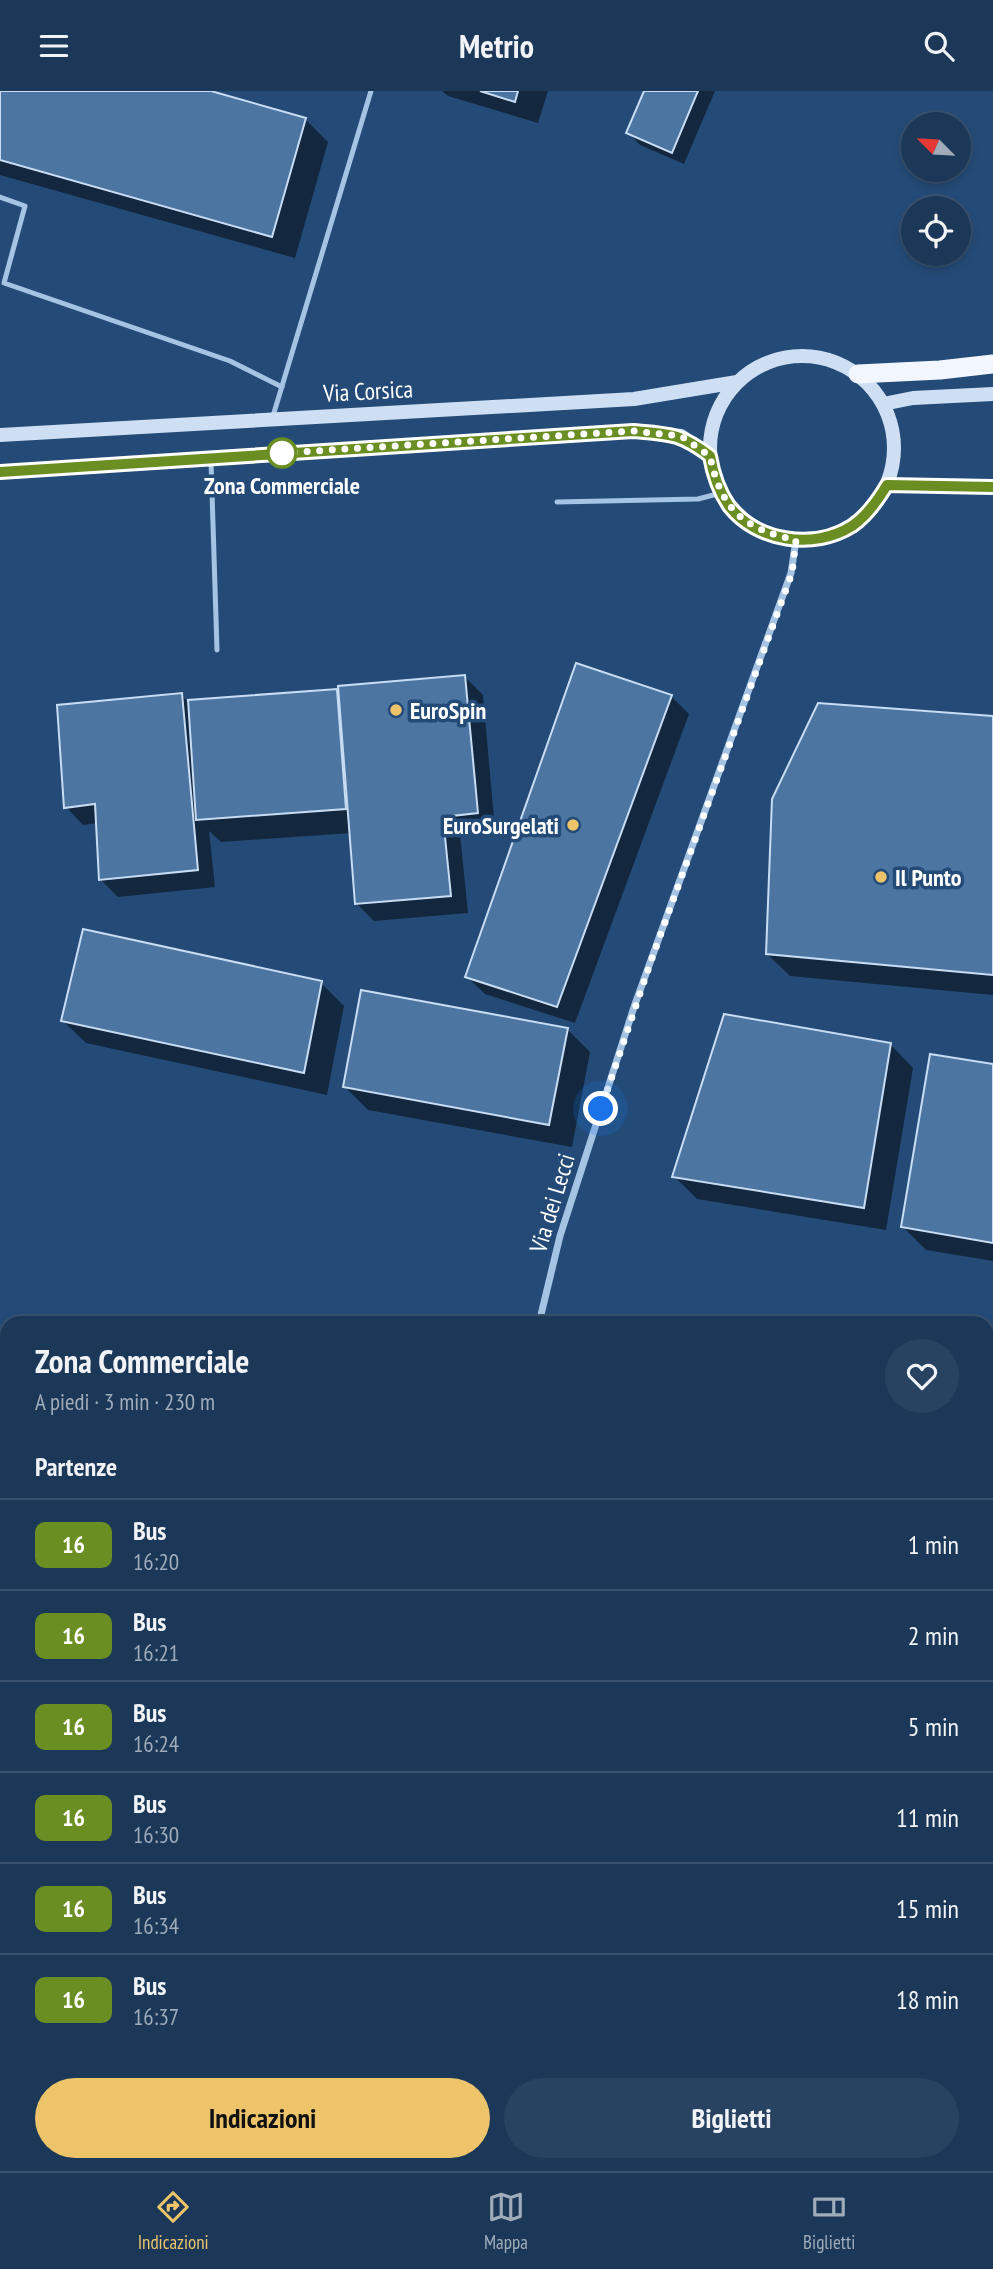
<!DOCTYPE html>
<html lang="it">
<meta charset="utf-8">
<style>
body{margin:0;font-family:"PT Sans Narrow",sans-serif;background:#284362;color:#f1f3f6;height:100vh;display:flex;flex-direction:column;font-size:26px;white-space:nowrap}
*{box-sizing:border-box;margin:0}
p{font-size:23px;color:#a0acba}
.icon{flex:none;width:38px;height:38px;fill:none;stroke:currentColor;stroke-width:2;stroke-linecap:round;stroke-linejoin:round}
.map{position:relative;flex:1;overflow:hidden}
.drawer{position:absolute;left:0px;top:1225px;width:994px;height:856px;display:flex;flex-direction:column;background:#1b3859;border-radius:21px 21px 0 0;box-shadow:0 4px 10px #0003,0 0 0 2px #39526f}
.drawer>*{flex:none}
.badge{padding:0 14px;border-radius:10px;font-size:24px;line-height:46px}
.needle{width:46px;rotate:294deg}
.buttons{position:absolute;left:901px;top:21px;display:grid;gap:14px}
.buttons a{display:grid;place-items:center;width:70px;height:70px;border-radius:50%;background:#1b3859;box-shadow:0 4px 10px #0003,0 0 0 2px #39526f;font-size:35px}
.you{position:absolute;width:35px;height:35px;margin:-18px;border:5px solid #fff;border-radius:50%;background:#1a73e8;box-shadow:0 0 0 10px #1a73e833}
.map>.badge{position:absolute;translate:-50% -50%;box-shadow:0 0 0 4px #fff}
h2{padding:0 35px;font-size:26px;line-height:63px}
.round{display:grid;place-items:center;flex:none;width:74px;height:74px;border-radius:37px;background:#284362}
.summary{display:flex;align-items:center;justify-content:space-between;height:119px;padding:0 35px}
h1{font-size:33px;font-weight:600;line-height:52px}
.action{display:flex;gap:14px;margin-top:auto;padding:14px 35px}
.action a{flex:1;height:80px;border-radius:42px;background:#edc46a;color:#111;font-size:28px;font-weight:600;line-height:80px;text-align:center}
.action a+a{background:#284362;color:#f1f3f6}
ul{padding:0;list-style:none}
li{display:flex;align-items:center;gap:21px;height:91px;padding:0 35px;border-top:2px solid #39526f}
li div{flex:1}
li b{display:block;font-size:26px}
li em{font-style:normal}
li .badge{min-width:77px;font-weight:700;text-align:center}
header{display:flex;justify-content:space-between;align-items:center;height:91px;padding:0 35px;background:#1b3859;font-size:32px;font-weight:600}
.dock{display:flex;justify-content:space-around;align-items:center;height:98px;border-top:2px solid #39526f;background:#1b3859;font-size:19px;color:#a0acba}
.dock a{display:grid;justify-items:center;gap:4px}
.dock .current{color:#edc46a}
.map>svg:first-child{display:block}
</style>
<header><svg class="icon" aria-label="menu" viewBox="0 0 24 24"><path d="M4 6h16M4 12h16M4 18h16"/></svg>Metrio<svg class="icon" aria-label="search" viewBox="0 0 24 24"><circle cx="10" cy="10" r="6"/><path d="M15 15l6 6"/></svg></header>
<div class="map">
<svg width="993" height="2080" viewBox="0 0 993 2080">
<rect width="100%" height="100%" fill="#244b77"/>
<g fill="#0007">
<polygon points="0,0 205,0 305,28 328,51 295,167 0,84"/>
<polygon points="442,0 548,0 538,32 448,5"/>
<polygon points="646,0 715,0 684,73 640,54 628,41"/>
<polygon points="465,586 483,604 495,739 460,743 468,822 374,830 356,812 351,742 221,751 209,740 215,796 118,806 100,788 98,732 83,734 66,716 181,604 188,611 337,600 340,604"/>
<polygon points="671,605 689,623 575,932 485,903 467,886"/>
<polygon points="993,626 993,904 790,885 767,863"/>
<polygon points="321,892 344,915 327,1004 86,952 63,930"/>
<polygon points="567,938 590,961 572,1056 368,1019 345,996"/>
<polygon points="891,954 913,977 886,1139 697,1108 674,1085"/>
<polygon points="993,975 993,1170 926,1159 903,1136"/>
<polygon points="0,1321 7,1322 7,1461 0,1457"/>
<polygon points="7,1597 7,1664 0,1660 0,1611"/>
<polygon points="993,1640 993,1850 987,1848 987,1658"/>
<polygon points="987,2032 993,2034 993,2080 854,2080 856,2074 987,2074"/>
<polygon points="131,2074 137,2074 150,2080 144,2080"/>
<polygon points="145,2074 199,2074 196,2080 158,2080"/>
<polygon points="364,2074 646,2074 652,2080 364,2080 361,2077"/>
</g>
<g fill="#4c75a1" stroke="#c8dcf3" stroke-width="2">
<polygon points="0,0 211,0 306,27 272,146 0,69"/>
<polygon points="480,0 518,0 515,11"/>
<polygon points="644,0 698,0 672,62 626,42"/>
<polygon points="576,572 672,604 557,916 465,886"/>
<polygon points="465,584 478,722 443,726 451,805 355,813 338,595"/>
<polygon points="337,598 346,718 196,729 188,609"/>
<polygon points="182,602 198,779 99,789 95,713 64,717 57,614"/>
<polygon points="818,612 993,625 993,884 766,863 772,708"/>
<polygon points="83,838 322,890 304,982 61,930"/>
<polygon points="361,899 568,937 549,1034 343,996"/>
<polygon points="724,923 891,952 864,1117 672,1086"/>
<polygon points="930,963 993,973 993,1152 901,1136"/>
<polygon points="0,1319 7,1320 7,1451 0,1447"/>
<polygon points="7,1593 7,1659 0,1656 0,1607"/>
<polygon points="993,1635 993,1836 987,1834 987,1652"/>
<polygon points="0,1790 7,1793 7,2010 0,2006"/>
<polygon points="987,2030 993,2032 993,2080 852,2080 854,2074 987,2074"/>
<polygon points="141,2074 181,2074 178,2080 154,2080"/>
<polygon points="361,2074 641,2074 640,2080 364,2080 359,2078"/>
</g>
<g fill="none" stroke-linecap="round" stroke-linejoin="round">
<g stroke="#a5c3e3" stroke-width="5">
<polyline points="0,106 25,115 4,192 230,270 282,296"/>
<polyline points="273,325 371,0"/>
<polyline points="211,370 217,559"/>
<polyline points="557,411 698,408 721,402"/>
</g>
<g stroke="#a5c3e3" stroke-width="7">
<polyline points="887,394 993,396"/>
<polyline points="539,1232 560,1145 634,916 791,482 796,449"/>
<polyline points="0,1288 7,1289"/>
<polyline points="987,1410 993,1411"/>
<polyline points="0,1775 7,1778"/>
<polyline points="272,2080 274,2074"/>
</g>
<g stroke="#cedff3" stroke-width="14">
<circle cx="802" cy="357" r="92"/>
<polyline points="883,313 913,307 993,303"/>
<polyline points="0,344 634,308 737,291"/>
<polyline points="0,381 633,340 681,345 710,365"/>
</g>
<polyline stroke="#f2f6fe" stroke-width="19" points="858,283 940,279 993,273"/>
</g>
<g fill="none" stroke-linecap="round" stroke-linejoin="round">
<g stroke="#fff" stroke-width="16">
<path id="line" d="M0,381l633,-41c36,3 47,2 77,25 3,18 8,34 19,50 28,36 85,44 123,20 15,-10 26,-26 35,-41l106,2"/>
</g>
<use href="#line" stroke="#6b8e23" stroke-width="10"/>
<path stroke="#fff" stroke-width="7" stroke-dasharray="0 12.6" d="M282,362l351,-22 48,5 29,20c11,53 33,73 86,84l-4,33 -140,385 -51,151"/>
</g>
<circle fill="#fff" stroke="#6b8e23" stroke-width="3.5" cx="282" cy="362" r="14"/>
<g fill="#edc46a" stroke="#244b77" stroke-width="2.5">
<circle cx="396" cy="619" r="7"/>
<circle cx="573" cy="734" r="7"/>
<circle cx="881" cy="786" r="7"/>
</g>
<g text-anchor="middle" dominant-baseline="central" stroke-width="7" stroke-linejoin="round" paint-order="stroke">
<g font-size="24" fill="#fff" stroke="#244b77">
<text transform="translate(368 300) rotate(-3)">Via Corsica</text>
<text transform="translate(552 1112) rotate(-73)">Via dei Lecci</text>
</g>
<g font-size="24" font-weight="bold" fill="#fff" stroke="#244b77">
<text x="282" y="394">Zona Commerciale</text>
</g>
<g font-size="24" font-weight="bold" fill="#fff" stroke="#244b77" text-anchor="start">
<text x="410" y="619">EuroSpin</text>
<text x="559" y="734" text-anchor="end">EuroSurgelati</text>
<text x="895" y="786">Il Punto</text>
</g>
</g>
</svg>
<div class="buttons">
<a><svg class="needle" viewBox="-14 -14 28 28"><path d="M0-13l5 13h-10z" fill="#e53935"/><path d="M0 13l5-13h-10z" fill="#a0acba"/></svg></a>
<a><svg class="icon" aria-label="locate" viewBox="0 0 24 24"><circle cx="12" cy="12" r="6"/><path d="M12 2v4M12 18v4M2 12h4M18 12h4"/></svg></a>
</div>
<div class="you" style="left:601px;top:1018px"></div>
<section class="drawer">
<div class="summary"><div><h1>Zona Commerciale</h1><p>A piedi · 3 min · 230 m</p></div><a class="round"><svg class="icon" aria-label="heart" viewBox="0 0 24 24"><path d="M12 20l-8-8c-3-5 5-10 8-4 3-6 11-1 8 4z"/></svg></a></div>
<h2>Partenze</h2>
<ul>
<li><span class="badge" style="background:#6b8e23;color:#fff">16</span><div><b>Bus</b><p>16:20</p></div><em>1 min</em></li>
<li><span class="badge" style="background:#6b8e23;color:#fff">16</span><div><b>Bus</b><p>16:21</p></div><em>2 min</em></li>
<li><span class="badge" style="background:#6b8e23;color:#fff">16</span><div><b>Bus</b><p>16:24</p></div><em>5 min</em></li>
<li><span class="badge" style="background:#6b8e23;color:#fff">16</span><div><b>Bus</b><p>16:30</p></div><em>11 min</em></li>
<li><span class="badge" style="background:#6b8e23;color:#fff">16</span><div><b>Bus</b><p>16:34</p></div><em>15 min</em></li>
<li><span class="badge" style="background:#6b8e23;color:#fff">16</span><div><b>Bus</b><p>16:37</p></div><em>18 min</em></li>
</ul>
<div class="action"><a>Indicazioni</a><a>Biglietti</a></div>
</section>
</div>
<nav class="dock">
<a class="current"><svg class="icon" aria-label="directions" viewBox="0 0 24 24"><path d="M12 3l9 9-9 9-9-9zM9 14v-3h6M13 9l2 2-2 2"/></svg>Indicazioni</a>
<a><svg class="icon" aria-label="map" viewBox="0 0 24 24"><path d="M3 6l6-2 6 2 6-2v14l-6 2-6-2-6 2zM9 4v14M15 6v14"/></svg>Mappa</a>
<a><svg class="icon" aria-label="tickets" viewBox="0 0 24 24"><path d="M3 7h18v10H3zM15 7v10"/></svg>Biglietti</a>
</nav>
